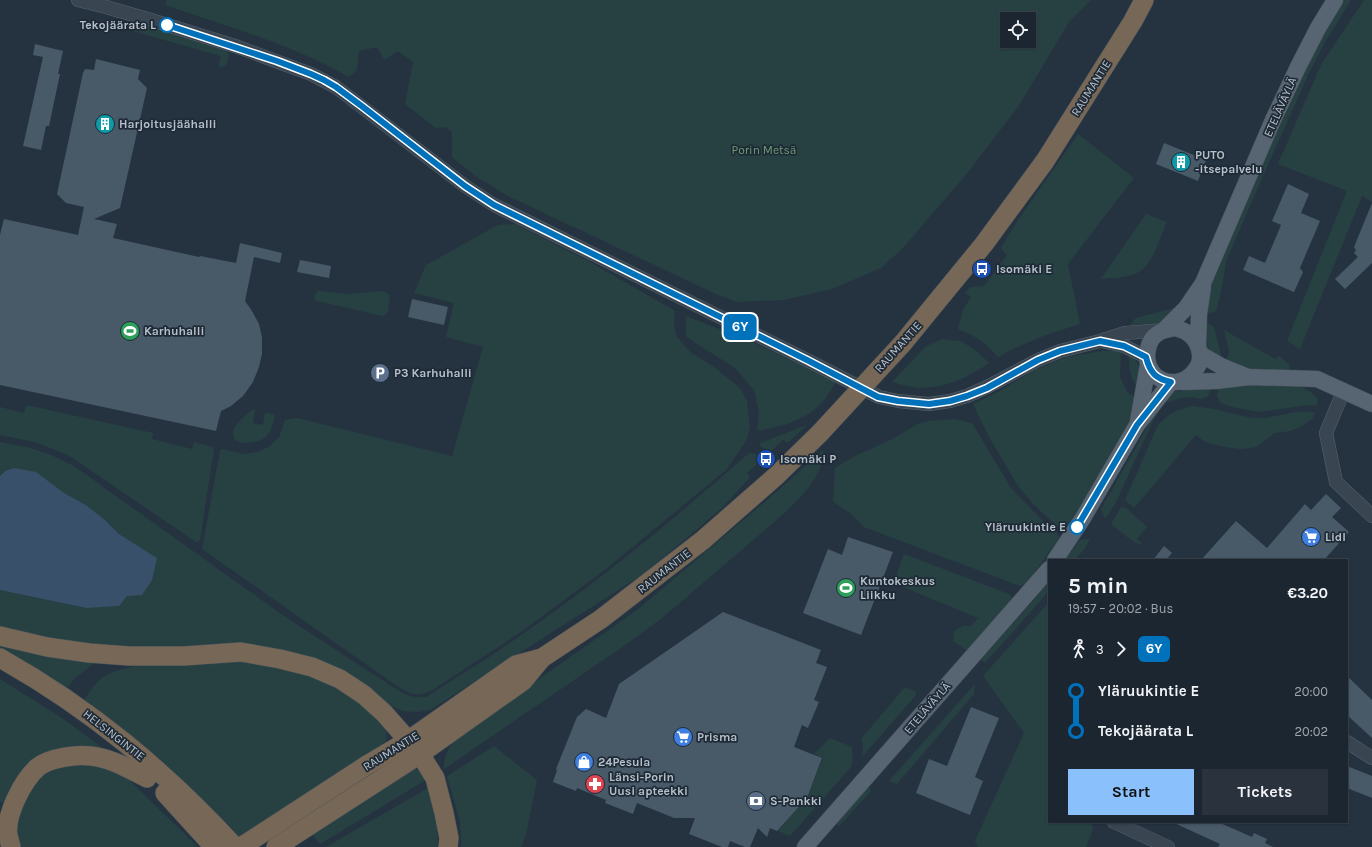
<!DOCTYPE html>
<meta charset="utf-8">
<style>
body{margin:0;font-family:Karla,sans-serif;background:#29323d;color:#f1f3f6;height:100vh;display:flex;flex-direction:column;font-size:15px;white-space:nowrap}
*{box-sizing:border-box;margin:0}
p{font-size:13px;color:#a0a5ab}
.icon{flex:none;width:22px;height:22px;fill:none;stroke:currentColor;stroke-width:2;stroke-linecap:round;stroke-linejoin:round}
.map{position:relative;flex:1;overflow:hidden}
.drawer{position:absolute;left:1048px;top:559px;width:300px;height:264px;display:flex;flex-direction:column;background:#1c2631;border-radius:0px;box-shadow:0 1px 3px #0004,0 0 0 1px #3a434d}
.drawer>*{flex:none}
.badge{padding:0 8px;border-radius:6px;font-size:14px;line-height:26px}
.tools{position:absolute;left:1000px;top:12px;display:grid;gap:8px}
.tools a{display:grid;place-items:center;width:36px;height:36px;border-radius:0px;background:#1c2631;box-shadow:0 1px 3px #0004,0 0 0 1px #3a434d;font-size:20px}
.map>.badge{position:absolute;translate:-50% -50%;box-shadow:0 0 0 2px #fff}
.legs{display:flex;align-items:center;gap:6px;height:44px;padding:0 20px;font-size:13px}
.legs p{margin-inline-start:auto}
.head{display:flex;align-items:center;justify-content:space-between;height:68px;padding:0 20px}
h1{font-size:22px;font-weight:700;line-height:30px}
.primary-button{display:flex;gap:8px;margin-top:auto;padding:8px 20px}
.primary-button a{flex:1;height:46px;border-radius:0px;background:#8ac0fc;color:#111;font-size:16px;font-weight:700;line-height:46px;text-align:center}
.primary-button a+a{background:#29323d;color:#f1f3f6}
ul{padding:0 20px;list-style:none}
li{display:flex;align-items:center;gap:14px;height:40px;font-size:15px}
li i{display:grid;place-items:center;width:6px;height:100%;margin:0 5px;background:currentColor}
li i::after{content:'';width:10px;height:10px;margin:-5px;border:3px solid;border-radius:50%;background:#1c2631}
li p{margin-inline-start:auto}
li:first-child i{background:linear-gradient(#0000 50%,currentColor 0)}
li:last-child i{background:linear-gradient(currentColor 50%,#0000 0)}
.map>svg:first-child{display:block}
</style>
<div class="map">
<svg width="1372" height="847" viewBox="0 0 1372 847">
<rect width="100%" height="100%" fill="#253341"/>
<g fill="#274142" fill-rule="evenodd">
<path d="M167,0h924l-22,22 -49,82 -51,67 -67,78 -21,19 -49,21 -48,11 -47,2 -19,-7 -208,-98 -35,-21 -23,-19v-25l-7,-5 -9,1 -31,-24 8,-42 -15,-11 -14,9 -7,-13 -18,4 -2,19 -8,7c-56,-32 -123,-51 -184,-72zM1007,19h22v22h-22z"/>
<polygon points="1344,0 1351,0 1325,42 1309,73 1248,210 1226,262 1221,292 1216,311 1210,313 1206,312 1209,289 1220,260 1268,151 1304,71 1320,40"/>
<polygon points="1364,0 1372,0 1372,202 1362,196 1300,349 1287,341 1347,191 1278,164 1321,65"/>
<polygon points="132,21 226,51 229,54 227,64 223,67 218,66 221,56 129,30 130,24"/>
<path d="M1078,134l56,44 -66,86 12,60c-29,9 -55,18 -82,33 -14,-16 -21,-20 -40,-28l5,-19 8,-13 -6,-4 5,-6 14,-1 23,-31 -6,-7 15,-25z"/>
<path d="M1146,214l21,8c-8,17 -14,44 -32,52 -10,4 -24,4 -34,5z"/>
<path d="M515,224l77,39 83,48 -1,12 2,13 14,16 24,15 26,21 7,13 3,26 -4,14 -20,29 -120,99 -85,63 -87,57c-18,9 -21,6 -37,-3l-195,-137 18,-98 2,-2 23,5 13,-2 12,-6 9,-9 6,-17 12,-2 155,38 31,-109 -37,-10 8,-34 -40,-10 12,-28 72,-40z"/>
<polygon points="383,291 390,295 388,312 383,316 317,301 314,298 316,293 319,291 347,294"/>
<polygon points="1174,308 1178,310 1163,323 1131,325 1133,321 1136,318"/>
<path d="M686,316l66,26 84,40c-4,6 -8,13 -12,18 -17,21 -42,26 -67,31l2,-18 -5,-23 -19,-22 -41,-26 -8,-6z"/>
<path d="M1205,321l9,6 7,28 -3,4c-12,-11 -15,-22 -13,-38z"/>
<polygon points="1224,330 1275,359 1279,356 1290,365 1289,371 1246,370 1226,363 1229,351"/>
<path d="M942,339l19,2 17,11 11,11c-21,15 -43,25 -70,25 -9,-1 -19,-4 -27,-6l33,-35z"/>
<polygon points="1121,350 1120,377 1127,392 1138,399 1121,441 1097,482 1063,531 1035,506 1018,486 989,437 973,404 998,392 1035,370 1066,357 1103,351"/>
<path d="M1129,353c13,13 12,18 11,36 -11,-8 -11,-24 -11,-36z"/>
<path d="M1271,384c20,1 33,-1 47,15l-1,7 -10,-1 -47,7 -28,-5 -11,-4 -4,-7 2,-9z"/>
<polygon points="1211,387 1208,396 1202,399 1192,397 1180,398 1170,402 1163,401 1174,392"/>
<polygon points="26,405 153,433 152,439 192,449 194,442 212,447 214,449 200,540 198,542 196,542 68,455 35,442 0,435 0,407 24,413"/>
<path d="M1192,406c7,1 15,2 22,3 15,3 30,9 46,9 19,0 37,-10 55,-5l-3,6 -10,7 -11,5 -17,2 -17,14 -16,2 -16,-2 -20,-5 -9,-7 -62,73 -9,-8 33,-75c12,-12 18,-15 34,-19z"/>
<polygon points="1158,408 1159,410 1152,423 1115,504 1105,519 1101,509"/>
<path d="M252,410h3l-2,13 10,2 2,-12 9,1c1,5 0,8 -2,12 -4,15 -17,17 -30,17l-8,-4c-4,-13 9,-21 18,-29z"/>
<polygon points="954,419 972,423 1011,488 1040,518 1060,537 1026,584 1020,586 864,527 850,513 833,502 835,468 853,457 890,440 918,424 929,421"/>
<polygon points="807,425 787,443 783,440 771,451 767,451 760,446 760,443"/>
<path d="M0,442l31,6 20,7 23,11 210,150 112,73c12,7 16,9 30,8 27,-18 55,-34 81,-52 85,-58 165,-124 242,-192h5l5,4v5l-12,11 3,4 -29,32 -79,66 -212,135 -13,2 -14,-1 -15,-7 -41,-33 -44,-17 -50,-8 -129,1 -40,-1 -84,-18v-38l86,18 71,-50 -38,-24 -14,-14 -19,-15 -22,-12 -59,-22 -5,5z"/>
<path d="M823,450c2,26 -25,50 -43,67l-118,101 -34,25 -184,126c-1,-13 6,-23 14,-33l179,-126 137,-116z"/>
<path d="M1121,507l5,1 21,19 -10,12 6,6c-9,-1 -24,-15 -32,-21z"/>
<polygon points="1083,539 1090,539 1085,548 1075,560 1065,560 1079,541"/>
<polygon points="904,554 1009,594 1012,598 1011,603 969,652 953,641 954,631 963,626 972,626 978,618 896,584 894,582"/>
<polygon points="1049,581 1049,591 985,663 981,660 983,657 1033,601"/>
<polygon points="1049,602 1049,822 1091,822 1093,829 1086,847 978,847 975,841 1024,733 983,676"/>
<polygon points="0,642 94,663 74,679 67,689 26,662 0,649"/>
<path d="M231,660l53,6 32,9 31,18 31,26 8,11v11l-6,9 -140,89 -71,-72 -42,-35 -43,-31c4,-8 10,-17 17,-22 25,-20 98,-18 130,-19z"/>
<polygon points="0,679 62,718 101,747 99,749 69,748 7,803 0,802"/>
<polygon points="975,684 974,694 897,784 889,781"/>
<polygon points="905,687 916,692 916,695 862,757 863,746 861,739"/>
<polygon points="830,738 852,747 853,761 850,768 790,836 778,831 807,798 823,758 814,754"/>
<polygon points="494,746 537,780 526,835 521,847 461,847 460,822 447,776"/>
<polygon points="66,764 97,764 124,775 198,847 20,847 17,823 25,797 41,776"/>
<path d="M411,768c8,1 11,5 15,12l-106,64 -9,-11z"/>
<polygon points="428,788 437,825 438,847 326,847"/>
<polygon points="866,788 870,788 871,791 840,825 837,825 838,820"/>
</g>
<polygon fill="#385069" points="14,468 36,472 64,493 86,505 105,520 119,534 157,558 152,580 142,595 127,596 119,606 86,608 0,590 0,476 5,471"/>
<g fill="#485968">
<polygon points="35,44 63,51 58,74 60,74 49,126 46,126 41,150 23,146 43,57 33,55"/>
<polygon points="96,59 140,70 138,79 147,88 120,208 94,219 117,224 113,238 199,257 200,256 236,263 240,243 282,253 280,263 254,257 245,301 252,311 259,324 262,337 262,354 259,367 253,382 243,396 231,406 221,411 216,431 0,385 0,235 4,219 78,235 84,207 66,203 57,194 83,73 85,69 94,70"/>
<polygon points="1164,143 1206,160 1198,181 1156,164"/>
<polygon points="1288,184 1309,194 1301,213 1320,221 1300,268 1303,272 1294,292 1243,270 1249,256 1265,263 1281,225 1272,221"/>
<polygon points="1372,203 1372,263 1345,289 1335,279 1358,257 1354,253 1356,250 1354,247"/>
<polygon points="300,260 331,266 329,278 297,272"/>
<polygon points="412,299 448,307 444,325 408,317"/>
<polygon points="1326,494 1341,508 1332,517 1349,532 1324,560 1201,560 1236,521 1267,548 1305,504 1311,510"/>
<polygon points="848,537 893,552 861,635 803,613 828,549 842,555"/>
<polygon points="1164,546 1172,553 1166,560 1153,560"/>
<polygon points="723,612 821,650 816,663 827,667 814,700 819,702 808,728 802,725 794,747 822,758 807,798 777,831 770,828 767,837 758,828 750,847 745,847 730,841 728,847 722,847 689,834 695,818 674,818 637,803 633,814 605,803 606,800 577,788 576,791 553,782 557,770 556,769 577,717 586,709 606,718 619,684"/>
<polygon points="1347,676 1372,700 1372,738 1347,715"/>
<polygon points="971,707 999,718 975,777 983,781 970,815 916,793 929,759 947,766"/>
<polygon points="1347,766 1372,776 1372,798 1347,788"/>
<polygon points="1172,822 1218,822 1252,837 1254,833 1267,839 1265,843 1273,847 1218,847 1220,844"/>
</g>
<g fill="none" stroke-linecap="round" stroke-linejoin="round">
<g stroke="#57636e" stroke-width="14">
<g id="minor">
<polyline points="78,0 106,7 151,20 238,47 311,74 336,87 465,186 494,205 807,360 879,397 898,401 929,404 950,401 967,396 987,387 1038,360 1060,351 1100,341 1125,333 1164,330"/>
<polyline points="1102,341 1124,346 1146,357"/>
<polyline points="1343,392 1326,433 1336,482 1372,516"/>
<polyline points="1347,742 1372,758"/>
<polyline points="1114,822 1168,847"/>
</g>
</g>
<g stroke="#434e5a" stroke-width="17">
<g id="major">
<path d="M1175,328c3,1 8,2 11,4 12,7 19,25 10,37 -17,26 -55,11 -48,-20 1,-5 4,-12 9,-15 5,-4 12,-5 18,-6z"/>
<polyline points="1164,330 1186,308 1203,283 1273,120 1298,67 1318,28 1335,0"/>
<polyline points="1198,345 1199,314 1203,287"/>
<polyline points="1200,354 1221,366 1248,377"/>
<polyline points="1182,382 1216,381 1249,377 1317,379 1372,404"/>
<polyline points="1138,421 1148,365"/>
<polyline points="1055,560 1083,518 1137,425 1171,382"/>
<polyline points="805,847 1049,569"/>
</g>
</g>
<g stroke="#44505b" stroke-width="20">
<g id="highway">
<polyline points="903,343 984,244 1045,161 1133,21 1144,0"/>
<polyline points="0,636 47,647 89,653 129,656 184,656 241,652 280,659 312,667 340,679 364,695 384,713 420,754 435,778 444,813 449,838 448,847"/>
<path d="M0,658c91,51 165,113 235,189"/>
<polyline points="165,793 214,847"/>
<path d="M11,847c-1,-4 -2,-8 -3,-12 -3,-20 15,-55 30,-68 12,-9 38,-13 53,-11 20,2 38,13 56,22"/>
<polyline points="241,847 367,765 409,740 516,665 542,658"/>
<polyline points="276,847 420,754 523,681 542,658 601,619 703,540 776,476 820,433"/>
</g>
</g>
<use href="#minor" stroke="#394551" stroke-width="13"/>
<use href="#major" stroke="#576471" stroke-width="16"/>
<use href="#highway" stroke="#776756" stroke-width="19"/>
<g stroke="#44505b" stroke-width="20" stroke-linecap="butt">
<polyline id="highway-bridge" points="820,433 903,343"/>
</g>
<use href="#highway-bridge" stroke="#776756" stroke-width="19"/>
</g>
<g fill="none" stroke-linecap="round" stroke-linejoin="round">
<g stroke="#fff" stroke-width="9">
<path id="line-1" d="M167,25l110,36 34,13 13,6 12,7 27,20 102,79 29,19 313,155 71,37 20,4 31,3 21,-3 17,-5 20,-8 51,-28 22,-9 40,-10 24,5 22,11c4,16 10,22 25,25l-34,43 -60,102"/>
</g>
<use href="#line-1" stroke="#0072bc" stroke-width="6"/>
</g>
<defs>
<g id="building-disc" transform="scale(1)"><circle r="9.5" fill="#0f9aa8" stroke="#1e2a36"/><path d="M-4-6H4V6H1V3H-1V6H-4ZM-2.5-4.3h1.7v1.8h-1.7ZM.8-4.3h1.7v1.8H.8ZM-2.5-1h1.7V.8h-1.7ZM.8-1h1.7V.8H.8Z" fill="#fff"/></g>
<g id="bus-disc" transform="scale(1)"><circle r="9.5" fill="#1a4fb4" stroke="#1e2a36"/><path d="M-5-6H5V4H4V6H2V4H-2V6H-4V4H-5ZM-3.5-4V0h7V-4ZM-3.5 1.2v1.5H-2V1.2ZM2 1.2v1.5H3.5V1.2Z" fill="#fff"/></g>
<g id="stadium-disc" transform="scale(1)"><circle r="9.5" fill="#2e9e5b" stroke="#1e2a36"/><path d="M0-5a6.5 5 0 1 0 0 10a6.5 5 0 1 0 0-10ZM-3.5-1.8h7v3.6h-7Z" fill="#fff"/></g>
<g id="parking-disc" transform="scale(1)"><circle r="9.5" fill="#5c6f8a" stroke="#1e2a36"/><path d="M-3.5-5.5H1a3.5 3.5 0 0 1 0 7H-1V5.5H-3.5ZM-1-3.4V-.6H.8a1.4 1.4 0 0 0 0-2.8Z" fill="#fff"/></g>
<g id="supermarket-disc" transform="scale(1)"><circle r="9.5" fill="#3f7fe0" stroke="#1e2a36"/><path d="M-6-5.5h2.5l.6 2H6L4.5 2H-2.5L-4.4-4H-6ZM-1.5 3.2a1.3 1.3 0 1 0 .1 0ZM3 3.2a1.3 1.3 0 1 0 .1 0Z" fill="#fff"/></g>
<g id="shop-disc" transform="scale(1)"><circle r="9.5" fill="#3f7fe0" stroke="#1e2a36"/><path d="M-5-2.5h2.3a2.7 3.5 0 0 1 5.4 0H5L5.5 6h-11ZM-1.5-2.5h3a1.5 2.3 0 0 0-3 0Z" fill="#fff"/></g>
<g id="pharmacy-disc" transform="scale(1)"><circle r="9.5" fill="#e0444e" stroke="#1e2a36"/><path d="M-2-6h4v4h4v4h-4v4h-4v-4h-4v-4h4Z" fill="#fff"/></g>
<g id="bank-disc" transform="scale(1)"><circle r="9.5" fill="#5c6f8a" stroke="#1e2a36"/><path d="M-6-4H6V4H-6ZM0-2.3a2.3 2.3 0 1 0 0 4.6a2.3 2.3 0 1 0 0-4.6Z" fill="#fff"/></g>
</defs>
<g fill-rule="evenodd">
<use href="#building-disc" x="105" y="124"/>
<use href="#building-disc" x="1181" y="162"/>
<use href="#bus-disc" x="982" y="269"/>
<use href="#stadium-disc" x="130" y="331"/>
<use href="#parking-disc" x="380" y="373"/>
<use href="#bus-disc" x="766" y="459"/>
<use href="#supermarket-disc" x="1311" y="537"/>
<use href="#stadium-disc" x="846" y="588"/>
<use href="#supermarket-disc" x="683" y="737"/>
<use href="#shop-disc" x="584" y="762"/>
<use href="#pharmacy-disc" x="595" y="784"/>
<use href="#bank-disc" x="756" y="801"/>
</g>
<g fill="#fff" stroke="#0072bc" stroke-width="2">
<circle cx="167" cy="25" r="7"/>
<circle cx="1077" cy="527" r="7"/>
</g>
<g text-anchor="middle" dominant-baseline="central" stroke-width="3.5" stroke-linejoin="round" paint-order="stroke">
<g font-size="12" font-weight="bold" fill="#b6c0cb" stroke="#1e2a36" text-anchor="end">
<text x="156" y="25">Tekojäärata L</text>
<text x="1066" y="527">Yläruukintie E</text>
</g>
<g font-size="12" fill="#b6c0cb" stroke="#1e2a36">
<text transform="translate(1091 88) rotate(-58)">RAUMANTIE</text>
<text transform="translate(1280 107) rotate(-66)">ETELÄVÄYLÄ</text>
<text transform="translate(898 347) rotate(-48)">RAUMANTIE</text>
<text transform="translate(664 571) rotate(-38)">RAUMANTIE</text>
<text transform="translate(927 708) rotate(-49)">ETELÄVÄYLÄ</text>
<text transform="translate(114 735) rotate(38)">HELSINGINTIE</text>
<text transform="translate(391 751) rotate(-32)">RAUMANTIE</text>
</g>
<g font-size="12" font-weight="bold" fill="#b6c0cb" stroke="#1e2a36" text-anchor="start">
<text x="119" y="124">Harjoitusjäähalli</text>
<text x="1195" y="155">PUTO<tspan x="1195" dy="14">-itsepalvelu</tspan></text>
<text x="996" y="269">Isomäki E</text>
<text x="144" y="331">Karhuhalli</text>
<text x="394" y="373">P3 Karhuhalli</text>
<text x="780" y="459">Isomäki P</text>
<text x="1325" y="537">Lidl</text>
<text x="860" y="581">Kuntokeskus<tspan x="860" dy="14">Liikku</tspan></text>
<text x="697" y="737">Prisma</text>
<text x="598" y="762">24Pesula</text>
<text x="609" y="777">Länsi-Porin<tspan x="609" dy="14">Uusi apteekki</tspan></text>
<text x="770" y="801">S-Pankki</text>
</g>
<g font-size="12" fill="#6c9d73" stroke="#1e2a36">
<text x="764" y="150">Porin Metsä</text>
</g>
</g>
</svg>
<div class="tools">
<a><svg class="icon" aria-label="locate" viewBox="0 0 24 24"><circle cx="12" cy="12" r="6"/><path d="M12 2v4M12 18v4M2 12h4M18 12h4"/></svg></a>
</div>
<b class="badge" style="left:740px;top:327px;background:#0072bc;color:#fff">6Y</b>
<section class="drawer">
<div class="head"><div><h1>5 min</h1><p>19:57 – 20:02 · Bus</p></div><b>€3.20</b></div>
<div class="legs"><svg class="icon" aria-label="walk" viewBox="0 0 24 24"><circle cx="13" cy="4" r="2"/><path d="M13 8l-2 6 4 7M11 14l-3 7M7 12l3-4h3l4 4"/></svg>3<svg class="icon" aria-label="forward" viewBox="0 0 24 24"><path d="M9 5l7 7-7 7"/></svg><b class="badge" style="background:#0072bc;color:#fff">6Y</b></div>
<ul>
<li><i style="color:#0072bc"></i><b>Yläruukintie E</b><p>20:00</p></li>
<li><i style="color:#0072bc"></i><b>Tekojäärata L</b><p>20:02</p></li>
</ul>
<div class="primary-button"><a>Start</a><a>Tickets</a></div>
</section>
</div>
